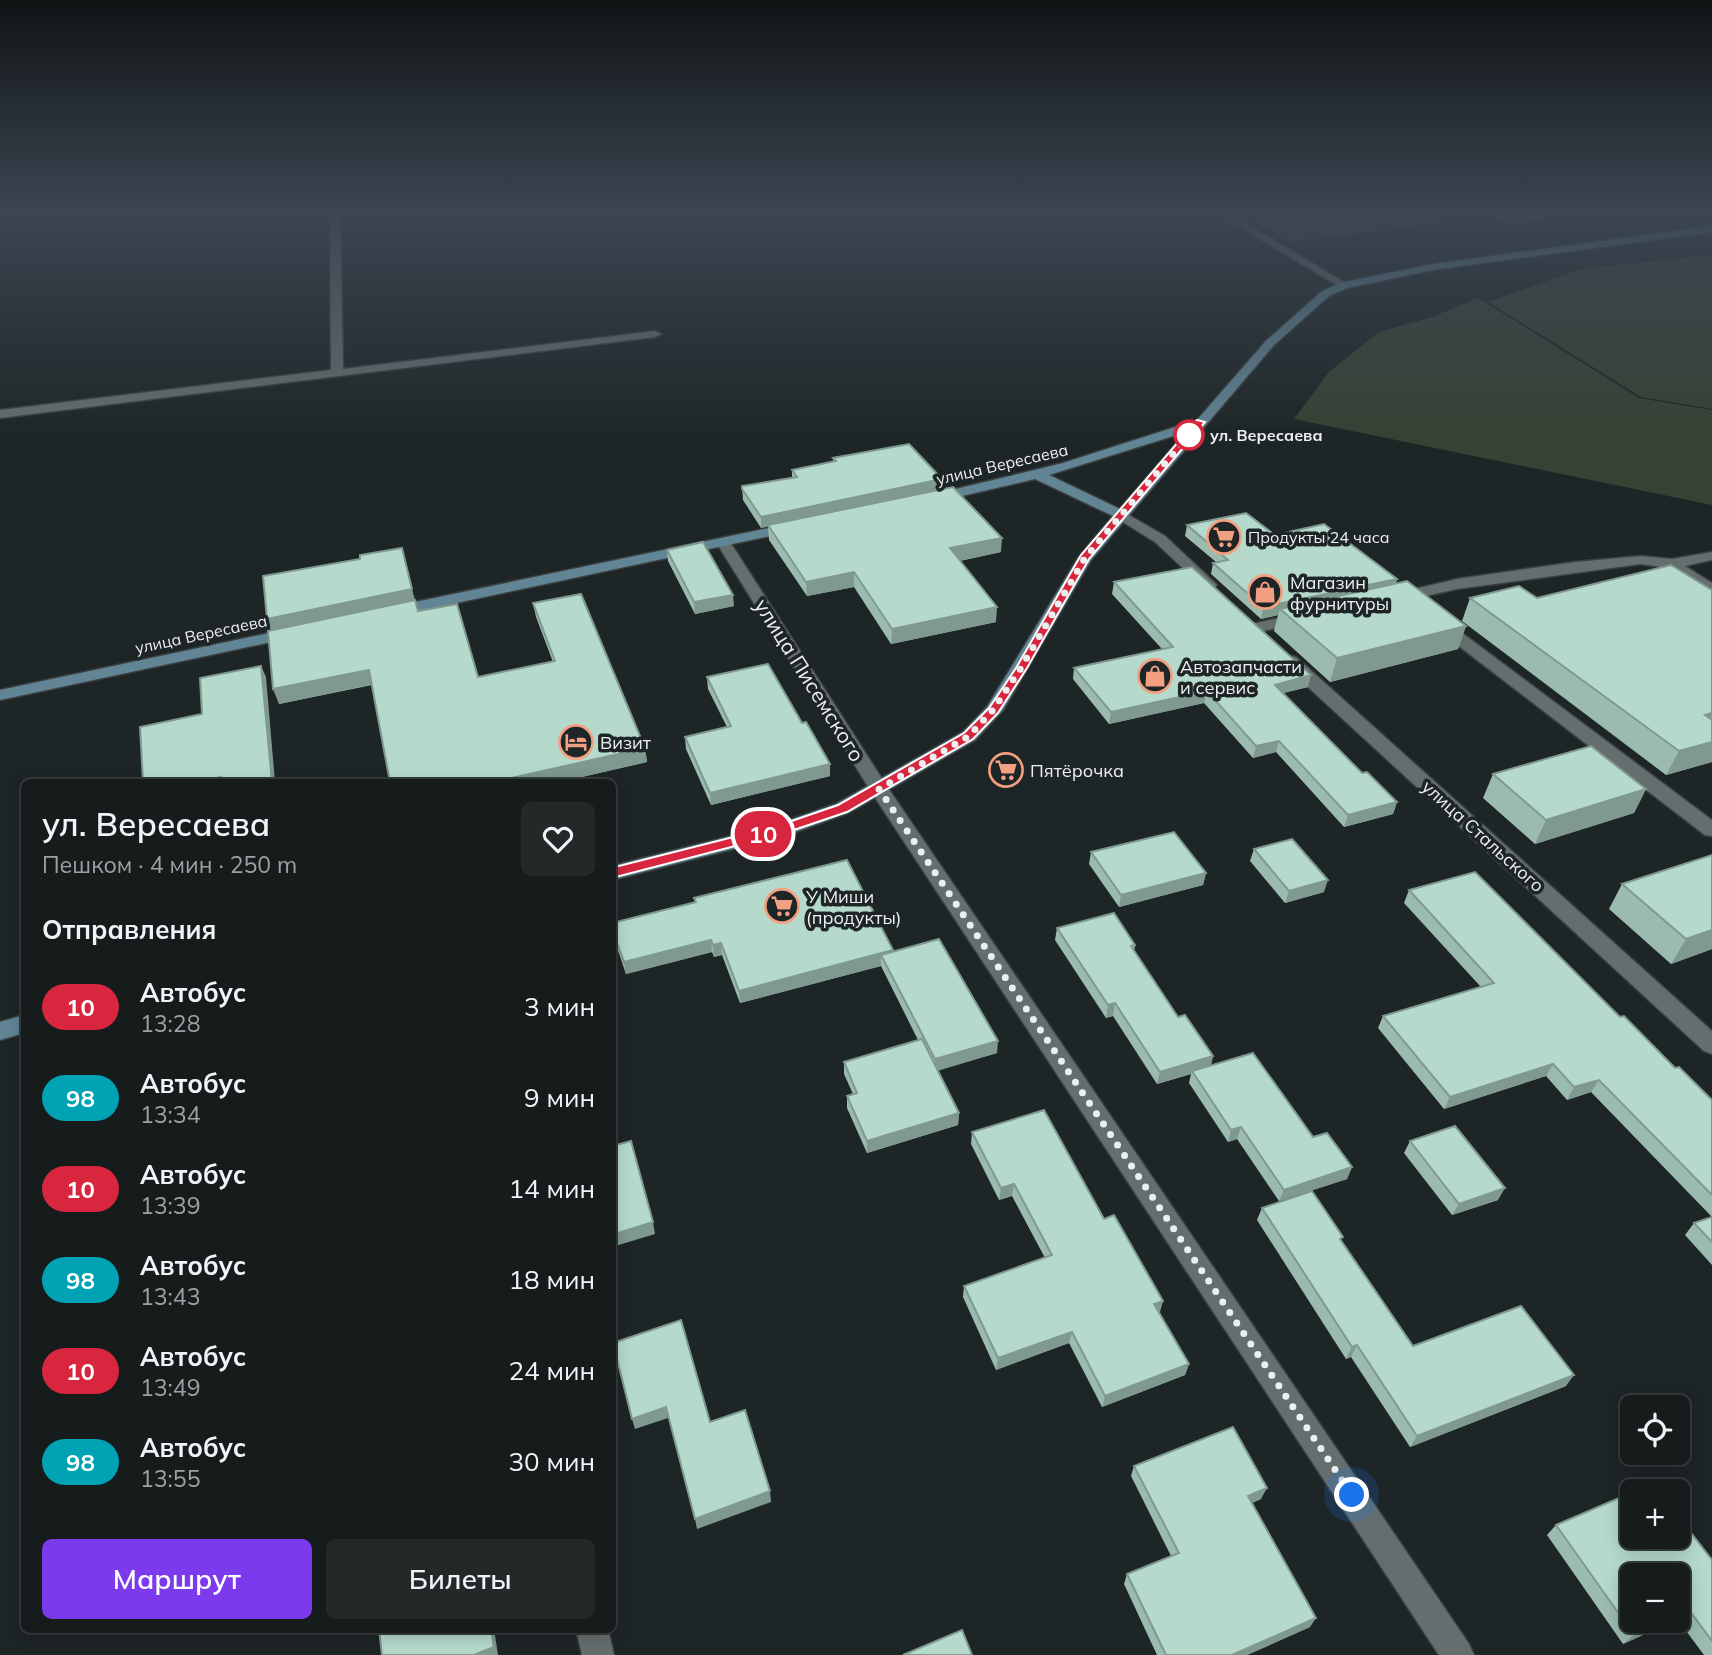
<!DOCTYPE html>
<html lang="ru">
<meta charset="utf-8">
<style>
body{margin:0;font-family:Mulish,sans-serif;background:#232929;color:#f1f3f6;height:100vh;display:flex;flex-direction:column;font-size:26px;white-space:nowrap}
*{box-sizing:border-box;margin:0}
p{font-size:23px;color:#9ea1a3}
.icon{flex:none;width:38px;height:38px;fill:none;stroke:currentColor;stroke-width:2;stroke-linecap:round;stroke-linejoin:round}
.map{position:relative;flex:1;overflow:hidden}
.details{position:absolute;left:21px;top:779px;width:595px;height:854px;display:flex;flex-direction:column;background:#161c1c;border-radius:10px;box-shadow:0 4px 18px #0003,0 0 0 2px #353a3b}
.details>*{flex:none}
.badge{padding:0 14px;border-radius:23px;font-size:24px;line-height:46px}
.tools{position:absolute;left:1620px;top:1395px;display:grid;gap:14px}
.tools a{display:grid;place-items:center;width:70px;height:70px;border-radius:10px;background:#161c1c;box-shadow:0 4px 18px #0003,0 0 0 2px #353a3b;font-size:35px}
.you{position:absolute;width:35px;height:35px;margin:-18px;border:5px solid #fff;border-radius:50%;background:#1a73e8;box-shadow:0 0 0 10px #1a73e833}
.map>.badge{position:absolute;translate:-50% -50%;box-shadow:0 0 0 4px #fff}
h2{padding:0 21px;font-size:26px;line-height:63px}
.round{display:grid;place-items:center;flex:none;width:74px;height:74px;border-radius:10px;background:#232929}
.summary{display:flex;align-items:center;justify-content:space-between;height:119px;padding:0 21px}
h1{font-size:33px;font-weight:600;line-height:52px}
.action{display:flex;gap:14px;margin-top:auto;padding:14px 21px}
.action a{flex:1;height:80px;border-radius:10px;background:#7c3aed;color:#fff;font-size:28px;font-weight:600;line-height:80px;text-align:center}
.action a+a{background:#232929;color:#f1f3f6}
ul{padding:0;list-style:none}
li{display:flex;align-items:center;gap:21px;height:91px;padding:0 21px}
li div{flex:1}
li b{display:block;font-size:26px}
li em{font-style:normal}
li .badge{min-width:77px;font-weight:700;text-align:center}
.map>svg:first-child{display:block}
</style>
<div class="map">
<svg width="1712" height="1655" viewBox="0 0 1712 1655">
<rect width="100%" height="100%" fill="#1e2526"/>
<g fill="#374234">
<polygon points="1237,210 1453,210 1462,215 1435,218 1443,223 1290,242"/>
<polygon points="1712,255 1712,409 1641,397 1488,302 1582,269"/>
<polygon points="1478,298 1639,398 1712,410 1712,505 1294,419 1329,372 1379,332 1432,317"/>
</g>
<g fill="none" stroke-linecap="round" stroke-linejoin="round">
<g stroke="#3a4040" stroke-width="3">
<g id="service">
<polygon points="330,210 340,210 343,369 655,331 661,334 655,337 0,418 0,410 331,370"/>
<path d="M1477,210c14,0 25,6 38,6 32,-1 63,-6 95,-6l-96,12 -15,-2z"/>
<polygon points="1712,552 1712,560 1685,566 1712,583 1712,595 1668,568 1641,564 1457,589 1395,603 1387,598 1389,595 1457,579 1575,562 1641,556 1672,559"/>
<polygon points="1301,613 1309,618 1307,621 1254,633 1246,628 1248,625"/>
<polygon points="1440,619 1446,621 1712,820 1712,836 1705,835 1434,627 1432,624"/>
</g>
</g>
<g stroke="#3a4040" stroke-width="3">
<g id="minor">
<polygon points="1120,510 1165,536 1214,582 1217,585 1214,588 1204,588 1155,542 1115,517 1115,511"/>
<polygon points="723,538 730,542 886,785 1469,1644 1474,1655 1439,1655 872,793 716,542"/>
<polygon points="1290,656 1296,657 1712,1031 1712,1054 1704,1051 1284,665 1282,661"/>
<polygon points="576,1629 608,1629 614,1655 582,1655"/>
</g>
</g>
<g stroke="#3a4040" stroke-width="3">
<polygon id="tertiary" points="1211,210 1223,210 1349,285 1340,287"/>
</g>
<g stroke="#3a4040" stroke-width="3">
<g id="secondary">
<path d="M1712,226v6l-279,38 -86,18 -18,8 -55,49 -183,215 -88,150 -28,30 -125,72 -63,23 -175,45v-14l163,-41 61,-21 127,-72 24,-25 91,-149 35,-42 -78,-37 -99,23 -7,-4 2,-3 132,-32 134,-43 69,-79 55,-49 19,-9 93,-19zM1186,432l-66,77 -71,-34z"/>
<polygon points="793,523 800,527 798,530 391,617 383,612 391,607"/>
<polygon points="293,628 299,630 301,633 299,636 0,700 0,690"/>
<polygon points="24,1015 24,1033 0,1040 0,1022"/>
</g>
</g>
<use href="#service" fill="#656e6e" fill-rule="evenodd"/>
<use href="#minor" fill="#656e6e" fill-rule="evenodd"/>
<use href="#tertiary" fill="#656e6e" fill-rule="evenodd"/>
<use href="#secondary" fill="#628596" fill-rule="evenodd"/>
</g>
<g fill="#9cbbaf">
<polygon points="833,458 942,489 1001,552 960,561 996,622 891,644 854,587 807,596 769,540 768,526 761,528 743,500 742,486 792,478 792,470 833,462"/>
<polygon points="1187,525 1275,535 1397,579 1396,584 1466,626 1458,649 1330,682 1274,631 1278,615 1261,619 1211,574 1213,563 1216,562 1185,536"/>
<polygon points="667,550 734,606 695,614 668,561"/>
<polygon points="1114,582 1308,687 1283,693 1362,773 1397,802 1393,814 1344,827 1276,752 1253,758 1204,703 1109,724 1073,679 1074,668 1162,649 1112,594"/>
<polygon points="1470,598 1712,762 1666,775 1462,621"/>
<polygon points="533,603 645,748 647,762 560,782 390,782 372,685 279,704 271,630 267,619 418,611 478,677 553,662 536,617"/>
<polygon points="707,677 830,776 711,805 686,749 685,737 727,727 708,689"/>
<polygon points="1493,774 1646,789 1634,813 1535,844 1483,798"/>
<polygon points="1254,849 1324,892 1285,903 1250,861"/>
<polygon points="1091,852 1206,873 1203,885 1119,907 1089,864"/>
<polygon points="1712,855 1712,949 1671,964 1609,909 1622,884"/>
<polygon points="1409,890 1620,1017 1712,1100 1712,1265 1685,1235 1694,1223 1712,1217 1591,1092 1567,1100 1546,1076 1444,1109 1378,1028 1383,1016 1481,987 1404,903"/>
<polygon points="694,898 893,950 893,951 997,1053 937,1070 959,1113 958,1125 867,1153 847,1108 847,1096 853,1094 844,1074 844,1062 918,1040 881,966 740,1003 722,955 714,957 712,952 626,974 613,936 612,923 695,903"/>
<polygon points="1057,928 1135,945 1134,952 1178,1017 1213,1056 1211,1065 1313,1137 1352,1167 1347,1179 1279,1201 1237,1139 1228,1142 1189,1083 1191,1074 1157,1084 1113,1016 1106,1018 1055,940"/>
<polygon points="972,1132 1104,1219 1163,1301 1159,1313 1189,1364 1185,1375 1102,1407 1069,1343 996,1370 963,1297 964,1286 1045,1258 1012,1196 999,1200 971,1144"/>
<polygon points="1410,1141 1498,1200 1452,1215 1404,1153"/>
<polygon points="1262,1208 1342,1241 1413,1346 1566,1386 1410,1447 1351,1357 1346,1359 1257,1220"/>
<polygon points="1134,1466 1261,1499 1252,1503 1310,1627 1247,1655 1157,1655 1124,1584 1127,1574 1171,1556 1131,1476"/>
<polygon points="1556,1525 1712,1560 1712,1655 1704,1655 1678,1620 1678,1575 1633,1620 1676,1620 1623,1644 1547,1535"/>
</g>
<g fill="#7f998f">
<polygon points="942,479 942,490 761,528 761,517"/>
<polygon points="1002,538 1001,552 949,563 950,548"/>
<polygon points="854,572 854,587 807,596 806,582"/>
<polygon points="1397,579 1394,590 1280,609 1278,615 1261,619 1263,607"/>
<polygon points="412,589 415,600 271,630 267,619"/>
<polygon points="733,595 734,606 695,614 694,602"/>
<polygon points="997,607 996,622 891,644 892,629"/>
<polygon points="1466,626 1458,649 1330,682 1337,658"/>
<polygon points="261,666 266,677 275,782 272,782"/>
<polygon points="369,670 374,684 279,704 273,689"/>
<polygon points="1311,675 1308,687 1272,696 1275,685"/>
<polygon points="1207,691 1204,703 1109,724 1111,712"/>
<polygon points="1712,713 1712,733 1705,715"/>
<polygon points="1279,741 1276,752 1253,758 1256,746"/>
<polygon points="1712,742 1712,762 1666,775 1679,751"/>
<polygon points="645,748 647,762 560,782 494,782"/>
<polygon points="830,764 830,776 711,805 710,793"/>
<polygon points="221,777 223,782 198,782"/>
<polygon points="1646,789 1634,813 1535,844 1546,820"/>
<polygon points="1397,802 1393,814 1344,827 1348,815"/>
<polygon points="1206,873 1203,885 1119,907 1121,895"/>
<polygon points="1328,880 1324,892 1285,903 1289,891"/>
<polygon points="1712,930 1712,949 1671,964 1686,939"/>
<polygon points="711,940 712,952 626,974 624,962"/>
<polygon points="721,943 722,955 714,957 713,945"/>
<polygon points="893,950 893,962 881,955 881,966 740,1003 739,991"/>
<polygon points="1115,1003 1113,1016 1106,1018 1108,1005"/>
<polygon points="998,1041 997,1053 934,1072 935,1059"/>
<polygon points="1213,1056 1210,1068 1192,1071 1191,1074 1157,1084 1160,1072"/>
<polygon points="1553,1064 1546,1076 1444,1109 1450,1097"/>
<polygon points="1599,1080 1591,1092 1567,1100 1574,1087"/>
<polygon points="959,1113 958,1125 867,1153 867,1141"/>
<polygon points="1241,1127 1237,1139 1228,1142 1231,1130"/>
<polygon points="1352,1167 1347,1179 1279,1201 1284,1190"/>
<polygon points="1014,1184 1012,1196 999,1200 1001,1188"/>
<polygon points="1505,1188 1498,1200 1452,1215 1459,1204"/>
<polygon points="653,1222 655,1234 612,1247 612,1235"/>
<polygon points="1163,1301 1160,1312 1151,1316 1154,1304"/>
<polygon points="1072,1332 1069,1343 996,1370 998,1358"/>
<polygon points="1357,1345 1351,1357 1346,1359 1352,1347"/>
<polygon points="1189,1364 1185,1375 1102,1407 1105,1396"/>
<polygon points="1574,1375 1566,1386 1410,1447 1417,1436"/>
<polygon points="666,1407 668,1418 635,1429 632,1419"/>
<polygon points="1267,1488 1261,1499 1243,1506 1248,1496"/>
<polygon points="770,1491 771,1502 697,1529 695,1519"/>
<polygon points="1689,1610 1678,1620 1678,1615"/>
<polygon points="1316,1618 1310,1627 1247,1655 1232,1655"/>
<polygon points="1667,1620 1676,1620 1623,1644 1634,1635"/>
<polygon points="491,1629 494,1629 498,1655 474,1655"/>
</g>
<g fill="#b5dacc" stroke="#7f998f" stroke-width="2">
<polygon points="909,444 942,479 761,517 742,489 742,486 797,477 792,470 836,461 833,458"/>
<polygon points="953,487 1002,538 950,548 997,607 892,629 854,572 806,582 768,525"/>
<polygon points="1246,513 1275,535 1324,524 1397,579 1263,607 1213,563 1228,560 1187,525"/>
<polygon points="703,542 733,595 694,602 667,550"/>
<polygon points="402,548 412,589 267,619 263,576 360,559 360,555"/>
<polygon points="1671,565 1712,590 1712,713 1705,715 1712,720 1712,742 1679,751 1470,598 1519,586 1537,598"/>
<polygon points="1192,567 1311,675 1275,685 1362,773 1367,772 1397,802 1348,815 1279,741 1256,746 1207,691 1111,712 1074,668 1173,647 1114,582"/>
<polygon points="1407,581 1466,626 1337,658 1280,609"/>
<polygon points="581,594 645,748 494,782 390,782 369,670 273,689 268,631 415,600 418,611 457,604 478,677 555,661 533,603"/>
<polygon points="768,664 802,723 806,722 830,764 710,793 685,737 731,726 707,677"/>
<polygon points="261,666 272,782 221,782 221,777 198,782 143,782 140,727 202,714 200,678"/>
<polygon points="1591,746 1646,789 1546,820 1493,774"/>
<polygon points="1174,832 1206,873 1121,895 1091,852"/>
<polygon points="1292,839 1328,880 1289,891 1254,849"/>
<polygon points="1712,855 1712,930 1686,939 1622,884"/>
<polygon points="847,860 893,950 739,991 721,943 713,945 711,940 624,962 612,928 612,923 696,902 694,898"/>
<polygon points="1475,872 1620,1017 1624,1016 1675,1068 1679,1067 1712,1100 1712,1195 1599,1080 1574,1087 1553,1064 1450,1097 1383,1016 1494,983 1409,890"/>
<polygon points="1114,913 1135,945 1131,946 1178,1017 1185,1015 1213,1056 1160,1072 1115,1003 1108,1005 1057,928"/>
<polygon points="939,939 998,1041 935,1059 881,955"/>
<polygon points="922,1039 959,1113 867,1141 847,1096 857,1093 844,1062"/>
<polygon points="1253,1053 1313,1137 1327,1133 1352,1167 1284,1190 1241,1127 1231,1130 1192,1071"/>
<polygon points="1044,1110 1104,1219 1114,1215 1163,1301 1154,1304 1189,1364 1105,1396 1072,1332 998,1358 964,1286 1052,1255 1014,1184 1001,1188 972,1132"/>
<polygon points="1455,1126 1505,1188 1459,1204 1410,1141"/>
<polygon points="631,1141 653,1222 612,1235 612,1146"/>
<polygon points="1312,1191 1343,1237 1340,1239 1413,1346 1521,1306 1574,1375 1417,1436 1357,1345 1352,1347 1262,1208"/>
<polygon points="1712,1217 1712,1242 1694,1223"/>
<polygon points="681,1320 710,1422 745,1410 770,1491 695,1519 666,1407 632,1419 613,1343"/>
<polygon points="1233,1427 1267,1488 1248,1496 1316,1618 1232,1655 1166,1655 1127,1574 1179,1553 1134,1466"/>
<polygon points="1653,1484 1659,1491 1636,1491"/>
<polygon points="1633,1492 1633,1536 1678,1536 1678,1516 1712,1560 1712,1641 1689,1610 1678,1615 1678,1575 1633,1575 1633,1620 1667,1620 1634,1635 1556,1525"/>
<polygon points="379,1629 491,1629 494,1647 474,1655 382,1655"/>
<polygon points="962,1630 972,1655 903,1655"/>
</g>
<linearGradient id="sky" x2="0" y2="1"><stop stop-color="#101415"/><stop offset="0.48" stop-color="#3b4652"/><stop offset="1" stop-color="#3b4652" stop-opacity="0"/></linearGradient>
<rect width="1712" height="442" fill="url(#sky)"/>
<polygon fill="#d7263d" stroke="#fff" stroke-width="2" points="1197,420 1205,422 1089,559 1027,668 998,713 973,739 847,812 785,833 612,878 607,876 607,869 777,826 838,805 964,733 989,708 1016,668 1081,555"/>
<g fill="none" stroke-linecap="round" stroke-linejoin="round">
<polyline stroke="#ebeff0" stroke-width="7" stroke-dasharray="0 12.6" points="1189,435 1085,558 1021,668 993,710 969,736 879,789 1352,1495"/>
</g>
<defs>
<g id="supermarket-ring" transform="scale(1.75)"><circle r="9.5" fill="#1e2526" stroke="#f2a081" stroke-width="1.5"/><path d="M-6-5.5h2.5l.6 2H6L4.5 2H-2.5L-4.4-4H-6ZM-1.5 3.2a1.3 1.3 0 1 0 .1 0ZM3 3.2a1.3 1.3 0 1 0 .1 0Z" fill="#f2a081"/></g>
<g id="shop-ring" transform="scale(1.75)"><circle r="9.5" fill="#1e2526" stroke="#f2a081" stroke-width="1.5"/><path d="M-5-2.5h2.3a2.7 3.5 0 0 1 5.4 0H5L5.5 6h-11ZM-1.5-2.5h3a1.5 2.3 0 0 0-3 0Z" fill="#f2a081"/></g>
<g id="hotel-ring" transform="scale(1.75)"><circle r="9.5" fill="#1e2526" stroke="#f2a081" stroke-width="1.5"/><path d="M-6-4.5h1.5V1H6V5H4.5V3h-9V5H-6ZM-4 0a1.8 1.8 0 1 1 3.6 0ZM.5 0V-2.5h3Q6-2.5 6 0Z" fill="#f2a081"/></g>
</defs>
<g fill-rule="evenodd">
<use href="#supermarket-ring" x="1224" y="537"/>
<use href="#shop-ring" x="1265" y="592"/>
<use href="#shop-ring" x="1155" y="676"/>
<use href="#hotel-ring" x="576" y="742"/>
<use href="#supermarket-ring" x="1006" y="770"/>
<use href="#supermarket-ring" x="782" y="906"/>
</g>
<circle fill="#fff" stroke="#d7263d" stroke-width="3.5" cx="1189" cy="435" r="14"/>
<g text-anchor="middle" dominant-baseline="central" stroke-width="7" stroke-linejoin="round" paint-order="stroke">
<g font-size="16" font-weight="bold" fill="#ebeff0" stroke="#1e2526" text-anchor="start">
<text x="1210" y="435">ул. Вересаева</text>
</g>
<g font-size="16" fill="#ebeff0" stroke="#1e2526">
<text transform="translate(1002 464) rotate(-13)">улица Вересаева</text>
<text transform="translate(201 634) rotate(-12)">улица Вересаева</text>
</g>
<g font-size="16" fill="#ebeff0" stroke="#1e2526" text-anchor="start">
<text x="1248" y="537">Продукты 24 часа</text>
</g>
<g font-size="18" fill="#ebeff0" stroke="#1e2526" text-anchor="start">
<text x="1290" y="582">Магазин<tspan x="1290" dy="21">фурнитуры</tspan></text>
<text x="1180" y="666">Автозапчасти<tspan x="1180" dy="21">и сервис</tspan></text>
<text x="600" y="742">Визит</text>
<text x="1030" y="770">Пятёрочка</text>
<text x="806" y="896">У Миши<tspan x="806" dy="21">(продукты)</tspan></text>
</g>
<g font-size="18" fill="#ebeff0" stroke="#1e2526">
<text transform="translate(1483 836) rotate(42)">улица Стальского</text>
</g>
<g font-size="21" fill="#ebeff0" stroke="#1e2526">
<text transform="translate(810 680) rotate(58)">улица Писемского</text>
</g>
</g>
</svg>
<div class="tools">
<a><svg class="icon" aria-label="locate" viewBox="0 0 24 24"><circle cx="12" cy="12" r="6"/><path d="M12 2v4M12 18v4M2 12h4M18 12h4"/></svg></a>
<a>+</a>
<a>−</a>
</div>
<div class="you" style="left:1352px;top:1495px"></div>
<b class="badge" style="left:763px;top:834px;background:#d7263d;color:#fff">10</b>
<section class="details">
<div class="summary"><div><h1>ул. Вересаева</h1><p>Пешком · 4 мин · 250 m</p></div><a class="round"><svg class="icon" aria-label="heart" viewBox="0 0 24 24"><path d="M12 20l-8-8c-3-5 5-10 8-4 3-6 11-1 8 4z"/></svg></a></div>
<h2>Отправления</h2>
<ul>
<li><span class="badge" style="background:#d7263d;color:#fff">10</span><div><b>Автобус</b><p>13:28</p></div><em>3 мин</em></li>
<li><span class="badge" style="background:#00a3b4;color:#fff">98</span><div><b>Автобус</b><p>13:34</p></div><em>9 мин</em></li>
<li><span class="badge" style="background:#d7263d;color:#fff">10</span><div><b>Автобус</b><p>13:39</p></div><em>14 мин</em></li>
<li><span class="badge" style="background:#00a3b4;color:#fff">98</span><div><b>Автобус</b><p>13:43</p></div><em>18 мин</em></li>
<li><span class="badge" style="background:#d7263d;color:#fff">10</span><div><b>Автобус</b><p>13:49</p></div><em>24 мин</em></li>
<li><span class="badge" style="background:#00a3b4;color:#fff">98</span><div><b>Автобус</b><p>13:55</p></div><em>30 мин</em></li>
</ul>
<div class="action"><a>Маршрут</a><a>Билеты</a></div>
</section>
</div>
